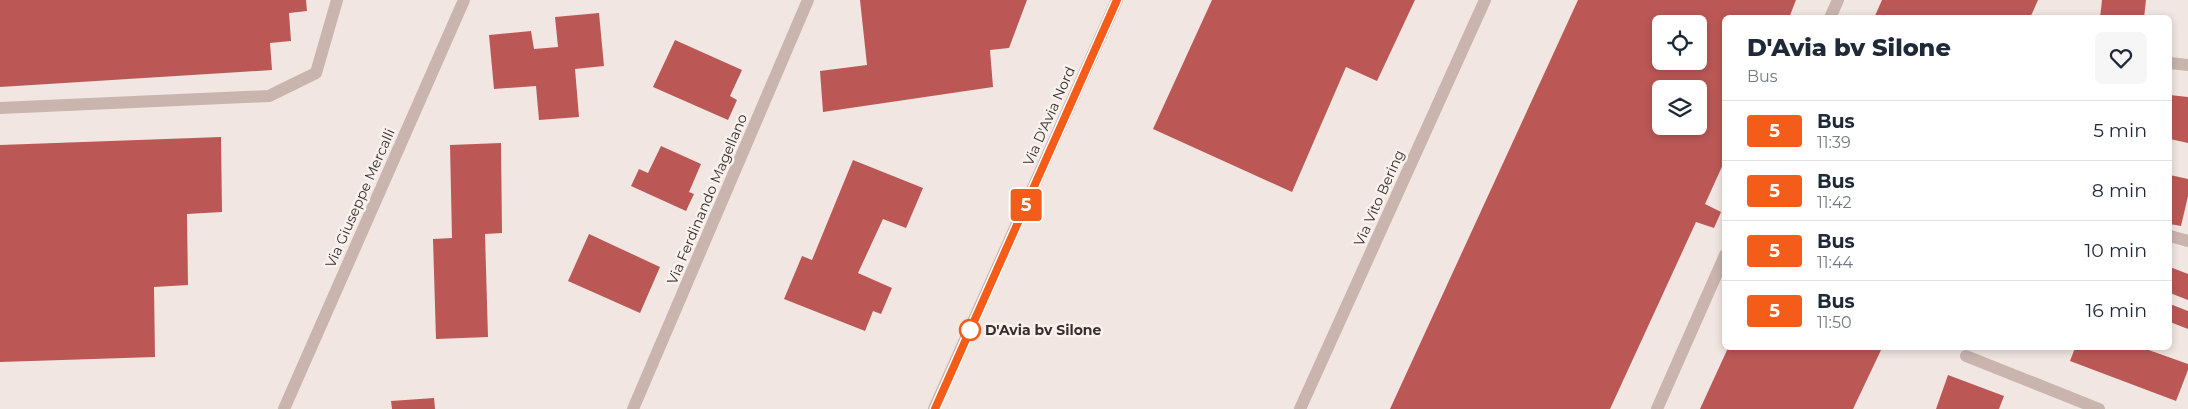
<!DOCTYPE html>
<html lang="it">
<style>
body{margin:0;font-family:Montserrat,sans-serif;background:#f6f6f7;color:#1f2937;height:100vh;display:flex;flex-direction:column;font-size:19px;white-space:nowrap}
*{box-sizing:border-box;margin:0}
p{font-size:16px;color:#747a83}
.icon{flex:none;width:28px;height:28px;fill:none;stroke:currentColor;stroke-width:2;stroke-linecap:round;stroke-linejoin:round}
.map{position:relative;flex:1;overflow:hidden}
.side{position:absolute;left:1722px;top:15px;width:450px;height:335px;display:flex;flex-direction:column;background:#fff;border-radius:8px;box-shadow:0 2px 8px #0003}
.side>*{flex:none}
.badge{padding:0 10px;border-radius:4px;font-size:18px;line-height:32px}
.controls{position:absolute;left:1652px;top:15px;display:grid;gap:10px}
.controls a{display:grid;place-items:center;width:55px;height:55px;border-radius:8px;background:#fff;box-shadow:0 2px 8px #0003;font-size:25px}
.map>.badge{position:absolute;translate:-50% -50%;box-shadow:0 0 0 2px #fff}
.round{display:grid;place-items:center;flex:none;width:52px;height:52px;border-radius:8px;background:#f6f6f7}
.headline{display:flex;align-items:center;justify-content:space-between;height:85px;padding:0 25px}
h1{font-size:24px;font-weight:800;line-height:38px}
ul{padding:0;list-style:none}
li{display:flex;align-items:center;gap:15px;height:60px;padding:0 25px;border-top:1px solid #e0e1e3}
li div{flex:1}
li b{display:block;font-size:19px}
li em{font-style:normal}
li .badge{min-width:55px;font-weight:700;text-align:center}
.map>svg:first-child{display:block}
</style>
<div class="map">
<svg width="2188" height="409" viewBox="0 0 2188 409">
<rect width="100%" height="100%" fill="#f1e6e1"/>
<g fill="#bb5856" fill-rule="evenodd">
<polygon points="0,0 306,0 307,11 289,13 291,41 270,43 272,70 0,87"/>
<polygon points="860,0 1027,0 1009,48 990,50 993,87 823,112 820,71 867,65"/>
<polygon points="1212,0 1415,0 1377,81 1346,67 1292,192 1153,129"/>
<path d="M1578,0h218l-7,18h-64v142l-20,44 16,8 -7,16 -18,-6 -86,187h-220zM1661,24h38v37h-38zM1661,89h38v37h-38z"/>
<polygon points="1882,0 2038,0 2030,18 1874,18"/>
<polygon points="2102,0 2146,0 2144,18 2100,18"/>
<polygon points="599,13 604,66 575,69 579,117 539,120 536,86 494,89 489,35 531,31 534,49 558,47 555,17"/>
<polygon points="675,40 742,70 730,96 737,100 728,120 653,87"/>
<polygon points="2170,95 2188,97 2188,143 2170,139"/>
<polygon points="221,137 222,212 187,214 188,285 154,287 155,357 0,362 0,145"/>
<polygon points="501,143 502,233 485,234 488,337 436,339 433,239 452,238 450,145"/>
<polygon points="661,146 701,164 689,192 694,194 686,211 631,186 639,169 648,173"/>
<polygon points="853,160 923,188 906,228 883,219 858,273 892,288 881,314 873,311 865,331 784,299 802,256 812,260"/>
<polygon points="2170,175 2188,179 2188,196 2181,226 2170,224"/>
<polygon points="589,234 660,267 640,313 568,281"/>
<polygon points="2170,267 2188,274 2188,300 2170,293"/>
<polygon points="2170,304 2188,311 2188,329 2170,322"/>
<polygon points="1728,348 1882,348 1853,409 1700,409"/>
<polygon points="2075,348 2143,348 2188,364 2188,370 2176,401 2070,361"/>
<polygon points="1948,375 2004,396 1999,409 1936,409"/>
<polygon points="434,398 435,409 392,409 391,401"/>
</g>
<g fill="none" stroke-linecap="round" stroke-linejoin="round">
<polyline stroke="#c9b4ae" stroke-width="12" points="0,108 269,96 316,73 337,0"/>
<g stroke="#c9b4ae" stroke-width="12">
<polyline points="1830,18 1838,0"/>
<polyline points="2170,63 2188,65"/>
<polyline points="2170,236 2188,241"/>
<polyline points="1966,356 2099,409"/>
<polyline points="284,409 464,0"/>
<polyline points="633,409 808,0"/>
<polyline points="934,409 1117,0"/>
<polyline points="1300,409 1485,0"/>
<polyline points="1657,409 1725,255"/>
</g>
</g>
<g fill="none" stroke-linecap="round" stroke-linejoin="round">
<g stroke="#fff" stroke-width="11">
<polyline id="line" points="935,409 1117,0"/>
</g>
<use href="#line" stroke="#f35c19" stroke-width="8"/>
</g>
<circle fill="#fff" stroke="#f35c19" stroke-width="2.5" cx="970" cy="330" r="10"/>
<g text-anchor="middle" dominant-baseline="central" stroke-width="5" stroke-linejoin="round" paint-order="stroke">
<g font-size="14" fill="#382d2b" stroke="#f9f1ed">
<text transform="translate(1049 116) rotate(-66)">Via D'Avia Nord</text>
<text transform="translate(360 198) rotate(-66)">Via Giuseppe Mercalli</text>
<text transform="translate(1379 198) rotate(-66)">Via Vito Bering</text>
<text transform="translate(707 199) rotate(-67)">Via Ferdinando Magellano</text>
</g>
<g font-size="14" font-weight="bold" fill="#382d2b" stroke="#f9f1ed" text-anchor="start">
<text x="985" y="330">D'Avia bv Silone</text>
</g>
</g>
</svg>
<div class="controls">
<a><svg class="icon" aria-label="locate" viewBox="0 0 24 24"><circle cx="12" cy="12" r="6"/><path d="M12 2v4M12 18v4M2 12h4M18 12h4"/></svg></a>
<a><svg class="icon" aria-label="layers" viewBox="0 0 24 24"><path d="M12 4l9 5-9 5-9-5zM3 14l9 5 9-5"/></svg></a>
</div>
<b class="badge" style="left:1026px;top:205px;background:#f35c19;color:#fff">5</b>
<section class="side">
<div class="headline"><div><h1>D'Avia bv Silone</h1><p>Bus</p></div><a class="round"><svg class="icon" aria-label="heart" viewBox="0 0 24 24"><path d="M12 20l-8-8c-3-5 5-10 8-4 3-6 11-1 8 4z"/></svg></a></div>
<ul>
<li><span class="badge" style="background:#f35c19;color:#fff">5</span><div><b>Bus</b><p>11:39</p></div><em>5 min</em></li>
<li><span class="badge" style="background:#f35c19;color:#fff">5</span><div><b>Bus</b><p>11:42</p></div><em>8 min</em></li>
<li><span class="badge" style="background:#f35c19;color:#fff">5</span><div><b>Bus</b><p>11:44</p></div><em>10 min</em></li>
<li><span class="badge" style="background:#f35c19;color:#fff">5</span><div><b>Bus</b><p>11:50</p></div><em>16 min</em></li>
</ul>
</section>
</div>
